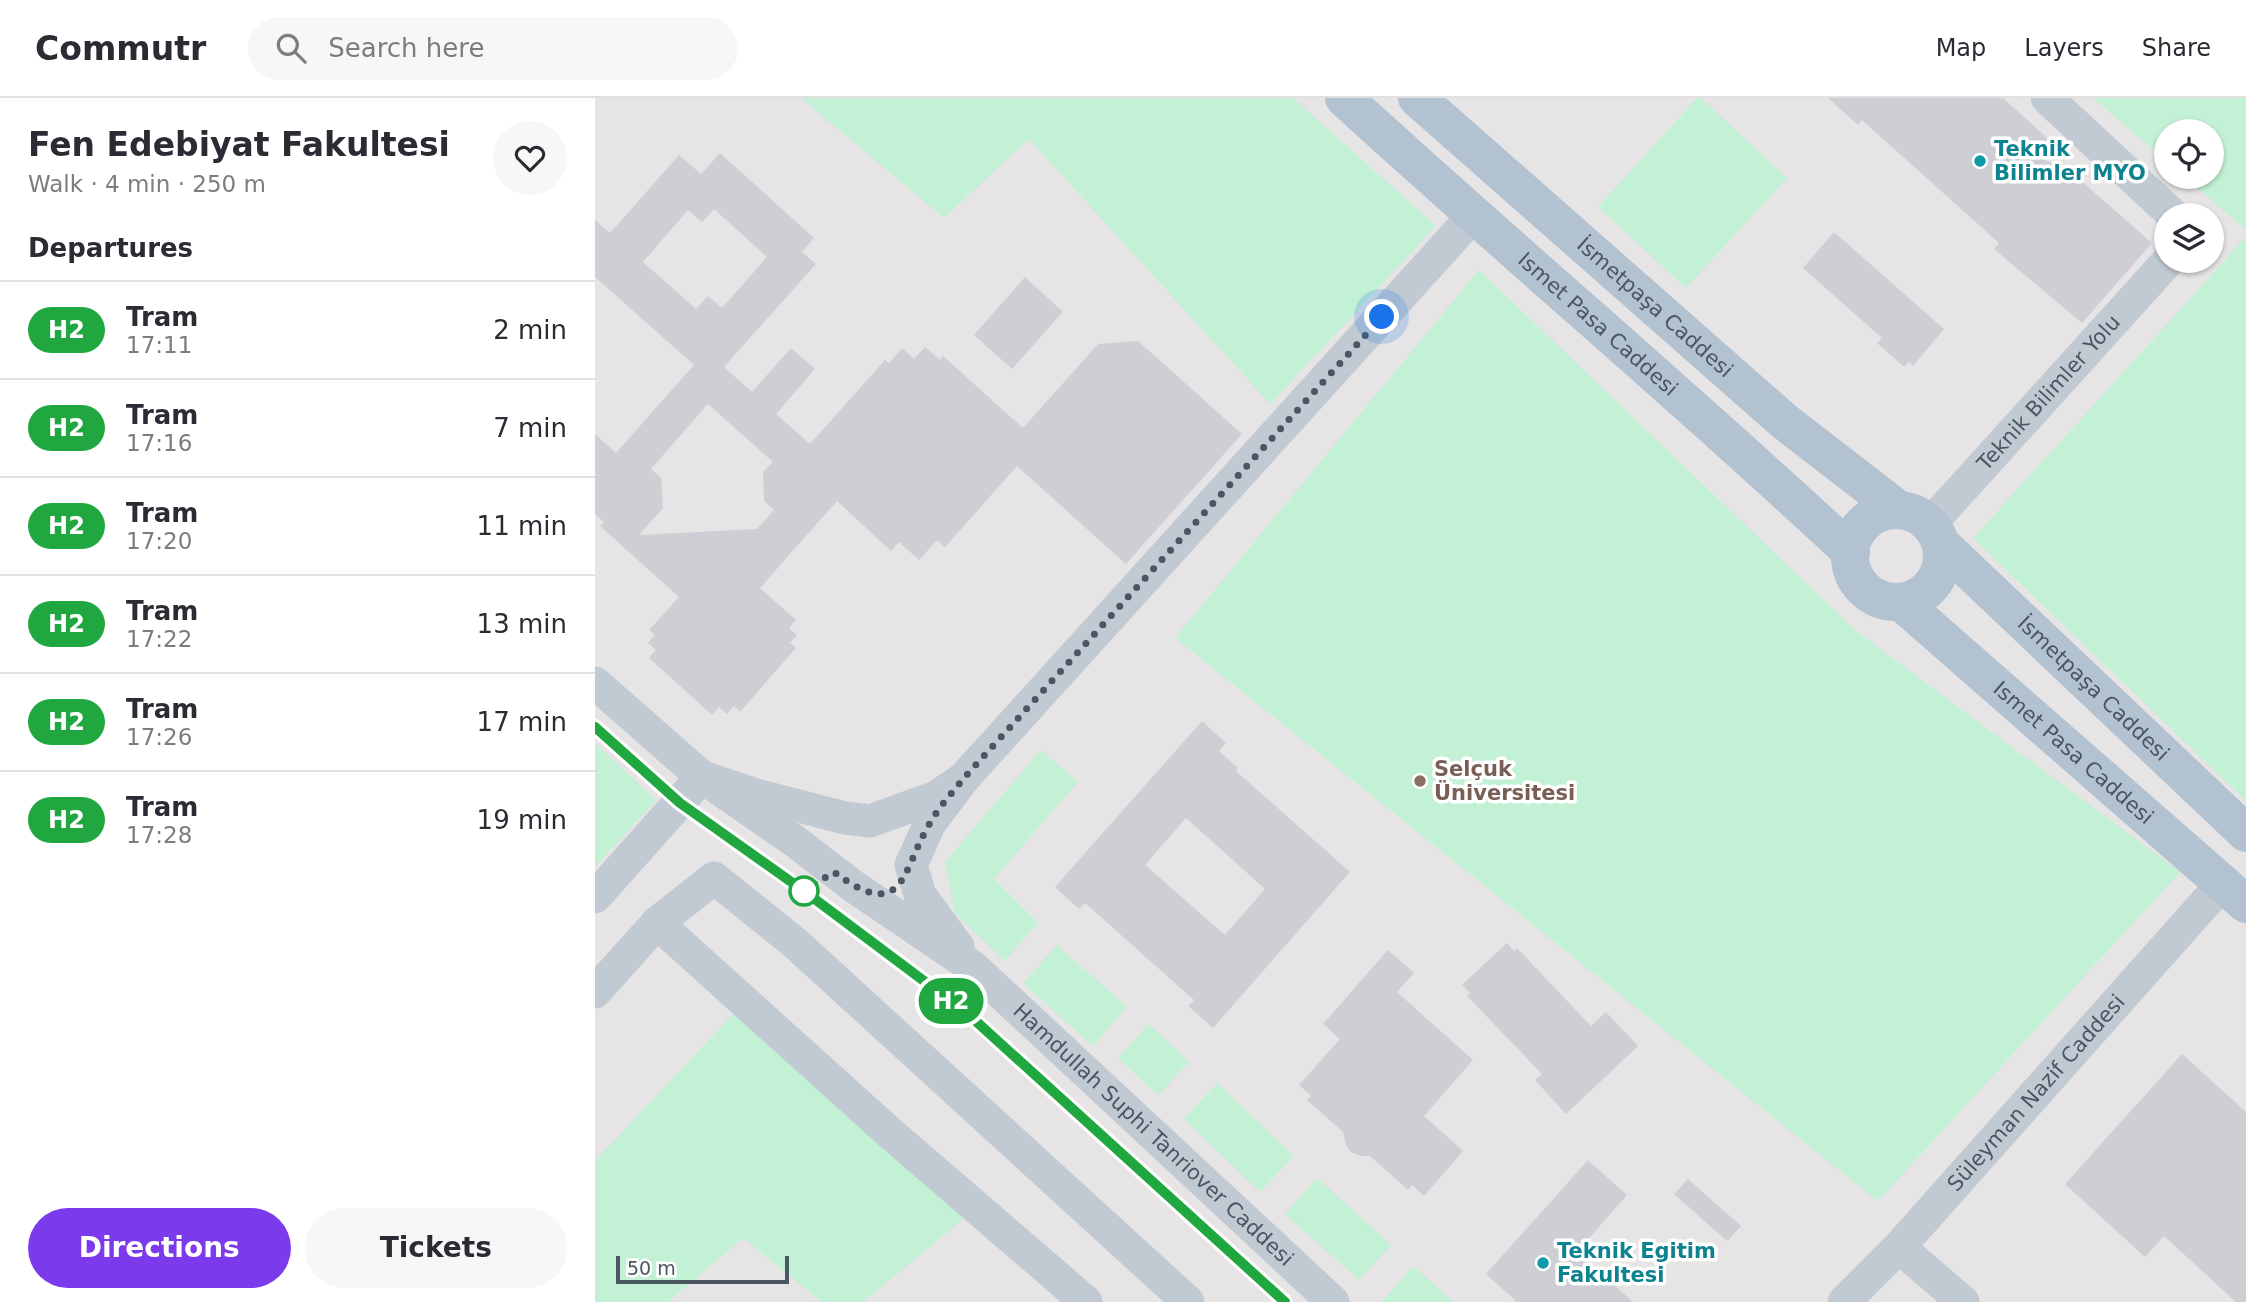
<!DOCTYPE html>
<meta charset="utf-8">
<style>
body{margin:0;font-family:"DejaVu Sans",sans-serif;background:#f7f7f7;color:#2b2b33;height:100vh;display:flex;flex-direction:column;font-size:26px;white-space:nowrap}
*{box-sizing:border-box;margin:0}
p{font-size:23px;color:#7c7c81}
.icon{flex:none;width:38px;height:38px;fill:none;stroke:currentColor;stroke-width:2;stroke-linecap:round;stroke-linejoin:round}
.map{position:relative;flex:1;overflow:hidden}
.side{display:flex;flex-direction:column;background:#fff;width:595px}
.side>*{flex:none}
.badge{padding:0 14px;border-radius:23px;font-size:24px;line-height:46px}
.tools{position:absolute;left:1559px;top:21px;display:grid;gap:14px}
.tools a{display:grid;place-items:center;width:70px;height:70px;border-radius:50%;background:#fff;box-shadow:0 2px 5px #0004;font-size:35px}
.scale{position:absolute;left:21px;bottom:18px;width:173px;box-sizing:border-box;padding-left:7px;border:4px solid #4a5661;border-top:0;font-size:19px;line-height:24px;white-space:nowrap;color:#4a5661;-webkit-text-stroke:5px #fff;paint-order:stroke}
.you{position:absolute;width:35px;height:35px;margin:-18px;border:5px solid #fff;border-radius:50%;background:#1a73e8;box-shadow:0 0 0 10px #1a73e833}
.map>.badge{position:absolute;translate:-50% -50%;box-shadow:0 0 0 4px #fff}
h2{padding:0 28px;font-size:26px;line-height:63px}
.round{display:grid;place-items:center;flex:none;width:74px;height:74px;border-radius:37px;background:#f7f7f7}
.summary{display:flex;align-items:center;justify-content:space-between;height:119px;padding:0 28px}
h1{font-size:33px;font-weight:800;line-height:52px}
.primary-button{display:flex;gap:14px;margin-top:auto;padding:14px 28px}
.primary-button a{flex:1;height:80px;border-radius:42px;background:#7c3aed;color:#fff;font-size:28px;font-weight:800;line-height:80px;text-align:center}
.primary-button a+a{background:#f7f7f7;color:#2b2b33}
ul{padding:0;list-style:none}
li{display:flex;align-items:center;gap:21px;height:98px;padding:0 28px;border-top:2px solid #e1e1e2}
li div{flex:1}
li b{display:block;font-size:26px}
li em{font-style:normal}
li .badge{min-width:77px;font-weight:700;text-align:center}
header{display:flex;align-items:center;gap:42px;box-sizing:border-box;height:98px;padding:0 35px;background:#fff;border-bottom:2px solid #e1e1e2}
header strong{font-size:33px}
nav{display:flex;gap:38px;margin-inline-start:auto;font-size:24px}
.search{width:490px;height:63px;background:#f7f7f7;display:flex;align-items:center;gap:18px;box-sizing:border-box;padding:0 24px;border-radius:38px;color:#7c7c81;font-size:26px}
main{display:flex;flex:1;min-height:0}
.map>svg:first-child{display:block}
</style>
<header>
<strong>Commutr</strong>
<div class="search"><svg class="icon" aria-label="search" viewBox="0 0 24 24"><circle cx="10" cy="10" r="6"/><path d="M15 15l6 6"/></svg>Search here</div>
<nav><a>Map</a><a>Layers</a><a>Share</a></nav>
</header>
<main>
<section class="side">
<div class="summary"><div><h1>Fen Edebiyat Fakultesi</h1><p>Walk · 4 min · 250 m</p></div><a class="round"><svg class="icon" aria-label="heart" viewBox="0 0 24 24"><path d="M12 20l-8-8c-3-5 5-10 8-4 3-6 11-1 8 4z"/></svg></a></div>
<h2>Departures</h2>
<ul>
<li><span class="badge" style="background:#21a73f;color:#fff">H2</span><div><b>Tram</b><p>17:11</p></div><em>2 min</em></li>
<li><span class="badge" style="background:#21a73f;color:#fff">H2</span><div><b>Tram</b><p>17:16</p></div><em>7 min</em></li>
<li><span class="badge" style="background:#21a73f;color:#fff">H2</span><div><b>Tram</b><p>17:20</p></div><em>11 min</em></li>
<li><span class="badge" style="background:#21a73f;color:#fff">H2</span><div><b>Tram</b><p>17:22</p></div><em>13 min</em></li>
<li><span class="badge" style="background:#21a73f;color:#fff">H2</span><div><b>Tram</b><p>17:26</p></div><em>17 min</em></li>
<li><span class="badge" style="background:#21a73f;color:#fff">H2</span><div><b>Tram</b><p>17:28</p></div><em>19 min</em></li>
</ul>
<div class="primary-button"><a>Directions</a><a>Tickets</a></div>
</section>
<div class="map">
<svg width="1651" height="1204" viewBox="0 0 1651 1204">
<rect width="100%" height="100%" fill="#f5f3f3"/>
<path fill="#e6e4e5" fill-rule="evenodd" d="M0,0h1651v1204h-1651zM1572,33h45v46h-45zM1572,117h45v46h-45z"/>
<g fill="#c3f1d5">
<polygon points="206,0 698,0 841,128 675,306 434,41 349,120"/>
<polygon points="1102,0 1106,0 1192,80 1091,190 1003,109"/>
<polygon points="1498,0 1651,0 1651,132 1590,79 1617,79 1617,33 1572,33 1571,63"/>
<polygon points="1651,139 1651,703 1378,440"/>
<polygon points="884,172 1261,533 1585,774 1283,1103 580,540"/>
<polygon points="0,645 61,702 0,769"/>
<polygon points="446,652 483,684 399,781 443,825 410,863 360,815 350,764"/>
<polygon points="462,847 532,909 498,948 428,885"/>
<polygon points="140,914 373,1117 268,1204 227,1204 148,1140 73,1204 0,1204 0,1063"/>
<polygon points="554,926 594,964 563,997 523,960"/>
<polygon points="622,985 699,1058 665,1094 589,1021"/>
<polygon points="722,1080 796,1147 764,1182 690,1116"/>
<polygon points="818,1168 859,1204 787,1204"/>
</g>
<g fill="#cdcfd5" fill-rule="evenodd">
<polygon points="1233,0 1408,0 1459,46 1447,61 1476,74 1557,145 1487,225 1399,151 1404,145 1267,22 1263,27"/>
<path d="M125,55l94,85 -12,14 14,12 -92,103 28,25 39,-44 24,21 -39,45 34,30 75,-84 4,3 13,-15 12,11 11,-12 15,13 3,-4 80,72 75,-84 40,-3 104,93 -116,130 -109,-98 -72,81 -8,-7 -18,20 -20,-18 -8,9 -54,-50 -77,87 36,32 -7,8 8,7 -7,8 6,5 -56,64 -6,-6 -7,8 -8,-7 -7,8 -63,-57 7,-8 -8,-7 7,-8 -6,-5 30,-33 -79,-71 4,-4 -9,-8v-80l21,19 78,-88 -99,-88v-57l15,13 69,-78 22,19zM119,111l53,48 -45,51 -14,-12 -12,13 -53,-47 45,-52 14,12zM113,306l65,58 -10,10 1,29 10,9 -17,19 -118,6 24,-27 -2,-30 -10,-9z"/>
<polygon points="1239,134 1349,231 1318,268 1314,264 1309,269 1282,245 1287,240 1208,170"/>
<polygon points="430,179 468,214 417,271 379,237"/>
<path d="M607,623l24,22 -7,8 19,17 -2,3 114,101 -137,156 -25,-22 6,-6 -109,-97 -6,6 -24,-22zM591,720l79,71 -40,46 -80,-70z"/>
<polygon points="912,845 919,853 922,850 996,928 1011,914 1043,948 971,1016 940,982 947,976 872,898 875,895 867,887"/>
<polygon points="793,852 819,875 802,894 878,962 829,1018 868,1053 829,1098 817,1087 813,1092 775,1058 766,1058 756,1054 751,1047 748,1034 712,1002 716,998 704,987 745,941 728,926"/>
<polygon points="1587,956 1651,1014 1651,1204 1641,1204 1569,1138 1550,1159 1470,1086"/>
<polygon points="993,1062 1032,1097 982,1154 1038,1204 922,1204 891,1176"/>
<polygon points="1093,1081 1146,1128 1132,1143 1079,1096"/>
</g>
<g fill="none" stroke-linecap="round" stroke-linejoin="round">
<g stroke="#c1cad2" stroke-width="33">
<polyline points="1452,0 1578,117"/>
<path id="s1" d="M1335,426l238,-263"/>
<polyline points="0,585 107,679 0,799"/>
<path id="s2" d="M368,681l-27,18 -66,24 -25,-3 -89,-23 -54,-18 94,65 57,44 121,82 359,334"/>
<polyline points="62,825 295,1035 491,1204"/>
<polyline points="363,849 325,797 316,767 335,725 368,681 878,118"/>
<polyline points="0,894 62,825 119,780 200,845 593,1204"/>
<polyline points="1304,1149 1368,1204"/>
<path id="s3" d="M1249,1204l55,-55 324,-364"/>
</g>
<g stroke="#b3c2d1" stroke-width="38">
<path id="s4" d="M749,0c167,153 341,299 507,454"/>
<path id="s5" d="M822,0l367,323 115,89"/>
<circle cx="1301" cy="458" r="46"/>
<path id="s6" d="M1346,446l305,289"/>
<path id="s7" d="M1306,504l345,302"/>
</g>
<polyline stroke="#b5b8bd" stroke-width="2" points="0,629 85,705 209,793 373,916 690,1204"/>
</g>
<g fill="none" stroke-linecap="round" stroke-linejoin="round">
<g stroke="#fff" stroke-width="16">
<polyline id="line" points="0,629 85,705 209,793 373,916 690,1204"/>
</g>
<use href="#line" stroke="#21a73f" stroke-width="10"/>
<path stroke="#4a5661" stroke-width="7" stroke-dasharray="0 12.6" d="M209,793l30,-19c71,53 67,-1 96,-49 9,-16 22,-30 33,-44l419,-462"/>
</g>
<g fill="#0f9aa8" stroke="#fff" stroke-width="2.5">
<circle cx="1385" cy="63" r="7"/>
<circle cx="948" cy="1165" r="7"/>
</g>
<circle fill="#8d6e63" stroke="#fff" stroke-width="2.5" cx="825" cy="683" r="7"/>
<circle fill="#fff" stroke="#21a73f" stroke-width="3.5" cx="209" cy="793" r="14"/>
<g text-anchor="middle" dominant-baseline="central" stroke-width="7" stroke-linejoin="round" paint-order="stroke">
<g font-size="21" font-weight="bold" fill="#0d838f" stroke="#fff" text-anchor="start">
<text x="1399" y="51">Teknik<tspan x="1399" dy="24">Bilimler MYO</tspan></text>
<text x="962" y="1153">Teknik Egitim<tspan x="962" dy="24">Fakultesi</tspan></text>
</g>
<g font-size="21" fill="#4a5661" stroke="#fff">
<text stroke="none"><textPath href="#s5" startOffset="317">İsmetpaşa Caddesi</textPath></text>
<text stroke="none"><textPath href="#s4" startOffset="340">Ismet Pasa Caddesi</textPath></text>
<text stroke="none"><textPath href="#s1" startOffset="177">Teknik Bilimler Yolu</textPath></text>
<text stroke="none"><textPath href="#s6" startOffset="210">İsmetpaşa Caddesi</textPath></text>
<text stroke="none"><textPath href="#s7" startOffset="229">Ismet Pasa Caddesi</textPath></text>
<text stroke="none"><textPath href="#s3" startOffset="284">Süleyman Nazif Caddesi</textPath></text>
<text stroke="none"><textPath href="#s2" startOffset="854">Hamdullah Suphi Tanriover Caddesi</textPath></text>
</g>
<g font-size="21" font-weight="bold" fill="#785e54" stroke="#fff" text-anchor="start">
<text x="839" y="671">Selçuk<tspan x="839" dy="24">Üniversitesi</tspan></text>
</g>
</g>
</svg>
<div class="tools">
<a><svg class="icon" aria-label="locate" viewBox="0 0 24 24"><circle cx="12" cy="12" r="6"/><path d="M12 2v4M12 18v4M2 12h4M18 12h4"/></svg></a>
<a><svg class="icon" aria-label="layers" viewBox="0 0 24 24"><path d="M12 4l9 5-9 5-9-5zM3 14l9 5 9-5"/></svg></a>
</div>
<div class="scale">50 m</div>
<div class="you" style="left:787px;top:219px"></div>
<b class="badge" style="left:356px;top:903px;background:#21a73f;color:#fff">H2</b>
</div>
</main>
